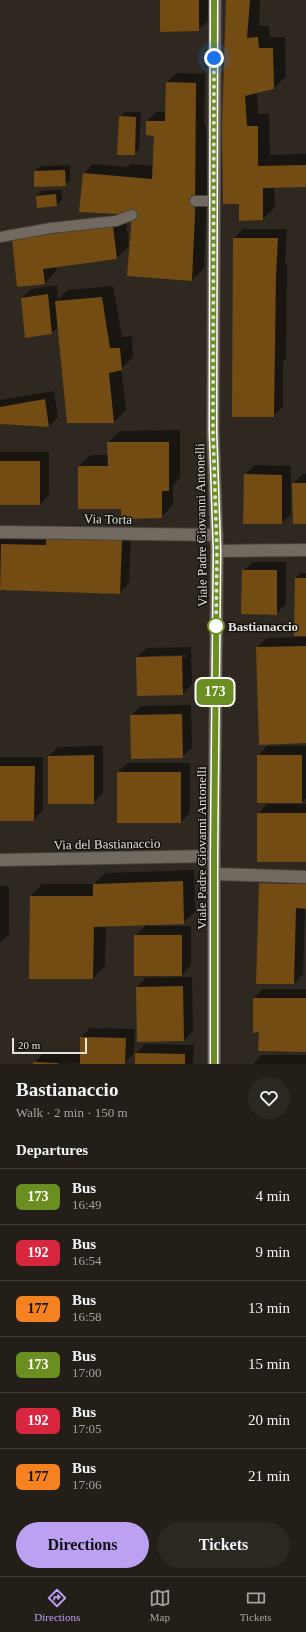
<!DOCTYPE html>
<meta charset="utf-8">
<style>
body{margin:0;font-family:"Times New Roman",serif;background:#2b2721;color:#f1f3f6;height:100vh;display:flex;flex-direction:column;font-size:15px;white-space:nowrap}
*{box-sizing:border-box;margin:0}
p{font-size:13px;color:#a3a2a2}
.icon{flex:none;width:22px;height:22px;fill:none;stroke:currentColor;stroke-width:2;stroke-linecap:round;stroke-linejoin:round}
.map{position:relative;height:1064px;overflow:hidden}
.side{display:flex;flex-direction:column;background:#231e18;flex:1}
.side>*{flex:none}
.badge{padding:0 8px;border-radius:6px;font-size:14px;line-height:26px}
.scale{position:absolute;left:12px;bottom:10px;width:75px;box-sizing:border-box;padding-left:4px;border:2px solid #e5e1dc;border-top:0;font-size:11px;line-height:14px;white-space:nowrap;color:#e5e1dc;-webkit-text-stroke:3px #15120e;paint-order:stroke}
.you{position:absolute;width:20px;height:20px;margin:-10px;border:3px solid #fff;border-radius:50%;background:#1a73e8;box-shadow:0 0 0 6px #1a73e833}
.map>.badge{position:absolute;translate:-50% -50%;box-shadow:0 0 0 2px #fff}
h2{padding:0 16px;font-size:15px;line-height:36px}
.round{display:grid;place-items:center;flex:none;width:42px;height:42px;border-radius:21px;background:#2b2721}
.summary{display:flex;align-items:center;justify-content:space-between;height:68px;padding:0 16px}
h1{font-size:19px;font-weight:700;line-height:30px}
.button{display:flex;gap:8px;margin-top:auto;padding:8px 16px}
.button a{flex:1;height:46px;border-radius:24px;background:#bca0f2;color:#111;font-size:16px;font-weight:700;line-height:46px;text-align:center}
.button a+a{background:#2b2721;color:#f1f3f6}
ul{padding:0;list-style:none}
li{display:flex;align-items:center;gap:12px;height:56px;padding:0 16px;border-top:1px solid #403c37}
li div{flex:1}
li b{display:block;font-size:15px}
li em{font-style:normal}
li .badge{min-width:44px;font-weight:700;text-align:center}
.menu{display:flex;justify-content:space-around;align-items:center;height:56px;border-top:1px solid #403c37;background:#231e18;font-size:11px;color:#a3a2a2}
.menu a{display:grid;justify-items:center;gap:2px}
.menu .on{color:#bca0f2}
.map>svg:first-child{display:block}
</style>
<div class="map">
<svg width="306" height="1064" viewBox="0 0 306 1064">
<rect width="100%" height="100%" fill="#2f2820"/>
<g fill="#0007" fill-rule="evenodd">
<polygon points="161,0 208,0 208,21 198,30"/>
<polygon points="227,0 260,0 259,26 269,26 270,37 285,37 286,76 274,88 257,92 258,114 269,114 270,155 306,154 306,186 274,187 275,207 263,219 240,220"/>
<polygon points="177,73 205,74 204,125 206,125 207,188 204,268 192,280 133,214 125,214 129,246 117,258 56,266 56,271 45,283 13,239 25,227 119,215 80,211 84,173 93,164 127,167 127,168 131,164 154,166 155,136 147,121 156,112 166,112 167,82"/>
<polygon points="125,112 141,112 139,149 134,154 120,117"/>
<polygon points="70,165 70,180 65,185 35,171 40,166"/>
<polygon points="61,190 62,200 57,205 37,196 42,191"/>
<polygon points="243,229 287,229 285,264 287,264 286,359 283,361 283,407 273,416 234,275 234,238"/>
<polygon points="57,285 58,299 68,290 113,286 122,337 132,336 133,357 121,369 126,410 114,422 58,327 52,333 22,298 31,289"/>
<polygon points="54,391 58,417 49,426 0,423 0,400"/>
<polygon points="180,430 180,478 173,485 173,505 161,517 122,508 79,466 91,455 108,455 108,443 120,431"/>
<polygon points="0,452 49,452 49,495 40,504 0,504"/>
<polygon points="254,465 291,466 291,514 281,523 245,475"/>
<polygon points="303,474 306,474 306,523 293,484"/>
<polygon points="131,531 129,583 120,593 0,589 0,538 8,538 11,535"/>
<polygon points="253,562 286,562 286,604 276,614 243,571"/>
<polygon points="301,573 306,573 306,635 296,578"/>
<polygon points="306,637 306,742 257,647 267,638"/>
<path d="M191,647l1,37 -9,10 -46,-37 10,-9zM187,655v2l-41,1v-2z"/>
<polygon points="191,705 192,748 182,757 131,715 141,706"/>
<polygon points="103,746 103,793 93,803 49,756 58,747"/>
<polygon points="267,746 306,746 306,798 302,802 258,756"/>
<polygon points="2,757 43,757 43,810 34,820 0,820 0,758"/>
<polygon points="128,763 190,763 190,813 181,822 118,822 118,772"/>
<polygon points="267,804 306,804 306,861 258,814"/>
<polygon points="194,870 195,911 183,923 150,924 150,926 191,926 191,965 182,975 135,936 147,924 106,926 105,966 93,978 31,896 42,884 94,884 106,873"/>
<polygon points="269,874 306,875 303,974 294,983 260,883"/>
<polygon points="0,886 9,886 9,934 0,943"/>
<polygon points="192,977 193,1031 184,1040 138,1041 137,987 146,978"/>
<polygon points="263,989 306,989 306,1051 260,1031 254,998"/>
<polygon points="90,1028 135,1029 134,1053 125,1063 34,1064 43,1053 81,1054 81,1037"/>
<polygon points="145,1044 194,1045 193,1064 136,1064 136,1053"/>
<polygon points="262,1055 306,1055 306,1064 253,1064"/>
</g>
<g fill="#724c13">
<polygon points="160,0 199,0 199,31 160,32"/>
<polygon points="226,0 250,0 247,38 258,37 259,48 273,48 274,89 245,96 247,126 258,126 258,166 306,165 306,187 263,188 263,220 239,221 239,204 223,204 222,126"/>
<polygon points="166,82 196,83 195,214 192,281 127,276 132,215 79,212 83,173 152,179 154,136 146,135 146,121 165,121"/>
<polygon points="119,116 136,117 135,155 117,155"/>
<polygon points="65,170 66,186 34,187 34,171"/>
<polygon points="56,194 57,206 37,208 36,196"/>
<polygon points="113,226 117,259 43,269 45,284 17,287 12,239"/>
<polygon points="233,238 278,238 276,275 274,417 232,417"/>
<polygon points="48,294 52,334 25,338 21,298"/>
<polygon points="102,297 110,348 120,348 122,370 109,373 114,423 67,423 55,301"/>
<polygon points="45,399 49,427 0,424 0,407"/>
<polygon points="107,442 169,442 169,491 162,491 162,518 121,519 121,509 78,509 78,466 108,466"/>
<rect x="0" y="461" width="40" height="44"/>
<polygon points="244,474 282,475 282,524 243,524"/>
<polygon points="292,483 306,483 306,524 293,524"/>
<polygon points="46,538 122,540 120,594 0,590 1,544 46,545"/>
<polygon points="242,570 277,570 277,615 241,614"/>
<polygon points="295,578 306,578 306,636 294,636"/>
<polygon points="306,646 306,743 259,745 256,647"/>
<polygon points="182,656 183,695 137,696 136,657"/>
<polygon points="182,714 183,758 131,759 130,715"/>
<polygon points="94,755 94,804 48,804 48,756"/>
<rect x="257" y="755" width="45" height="48"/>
<polygon points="0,766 35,766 34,821 0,821"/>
<rect x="117" y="772" width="64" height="51"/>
<rect x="257" y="813" width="49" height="49"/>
<polygon points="183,881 184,924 94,927 93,979 29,979 30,896 93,896 93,884"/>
<polygon points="259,883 306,884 306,909 296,908 294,984 256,984"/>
<rect x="134" y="935" width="48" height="41"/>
<polygon points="183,986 184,1041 137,1042 136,987"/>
<polygon points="253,998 306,998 306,1052 258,1051 259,1032 253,1033"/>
<polygon points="80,1037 126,1038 125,1064 80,1064"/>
<polygon points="135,1053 185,1054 185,1064 135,1064"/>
<polygon points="33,1062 58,1063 58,1064 33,1064"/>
</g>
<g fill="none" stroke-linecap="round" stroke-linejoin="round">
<g stroke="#48433c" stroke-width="12">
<g id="lane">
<polyline points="195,201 213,201"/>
<polyline points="0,237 51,228 116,221 132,215"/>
</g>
</g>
<g stroke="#48433c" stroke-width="14">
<g id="street">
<polyline points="0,532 217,535"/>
<polyline points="217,551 306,550"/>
<polyline points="0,860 214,856"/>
<polyline points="214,874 306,877"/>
</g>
</g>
<g stroke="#48433c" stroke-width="14">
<polyline id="secondary" points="214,1064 214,856 217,551 213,431 215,0"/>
</g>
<use href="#lane" stroke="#726a61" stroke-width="10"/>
<use href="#street" stroke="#726a61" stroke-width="12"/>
<use href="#secondary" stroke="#726a61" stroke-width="12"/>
</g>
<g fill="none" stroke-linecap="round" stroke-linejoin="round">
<g stroke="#fff" stroke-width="9">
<polyline id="line" points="214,1064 214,856 217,551 213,431 214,0"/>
</g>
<use href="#line" stroke="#6b8e23" stroke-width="6"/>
<polyline stroke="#e5e1dc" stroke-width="4" stroke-dasharray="0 7.2" points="214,58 213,431 217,551 216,626"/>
</g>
<circle fill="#fff" stroke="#6b8e23" stroke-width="2" cx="216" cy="626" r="8"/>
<g text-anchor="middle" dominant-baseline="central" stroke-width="3" stroke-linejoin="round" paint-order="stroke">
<g font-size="13" fill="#e5e1dc" stroke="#15120e">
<text transform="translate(108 519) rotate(1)">Via Torta</text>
<text transform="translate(201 525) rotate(-91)">Viale Padre Giovanni Antonelli</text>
<text transform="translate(107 844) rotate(-1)">Via del Bastianaccio</text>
<text transform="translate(201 848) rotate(-90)">Viale Padre Giovanni Antonelli</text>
</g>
<g font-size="13" font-weight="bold" fill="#e5e1dc" stroke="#15120e" text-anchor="start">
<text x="228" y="626">Bastianaccio</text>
</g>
</g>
</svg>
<div class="scale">20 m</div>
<div class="you" style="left:214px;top:58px"></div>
<b class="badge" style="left:215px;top:692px;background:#6b8e23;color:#fff">173</b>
</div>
<section class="side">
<div class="summary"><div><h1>Bastianaccio</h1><p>Walk · 2 min · 150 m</p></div><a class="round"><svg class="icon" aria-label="heart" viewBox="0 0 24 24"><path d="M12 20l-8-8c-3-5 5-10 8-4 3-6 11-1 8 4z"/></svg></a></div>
<h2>Departures</h2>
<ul>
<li><span class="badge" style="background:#6b8e23;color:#fff">173</span><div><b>Bus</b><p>16:49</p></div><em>4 min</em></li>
<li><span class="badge" style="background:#d7263d;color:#fff">192</span><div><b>Bus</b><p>16:54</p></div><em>9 min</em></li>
<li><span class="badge" style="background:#f58220;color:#111">177</span><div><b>Bus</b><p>16:58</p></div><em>13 min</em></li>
<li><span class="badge" style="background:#6b8e23;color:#fff">173</span><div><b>Bus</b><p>17:00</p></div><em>15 min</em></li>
<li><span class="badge" style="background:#d7263d;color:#fff">192</span><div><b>Bus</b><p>17:05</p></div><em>20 min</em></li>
<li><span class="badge" style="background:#f58220;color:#111">177</span><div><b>Bus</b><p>17:06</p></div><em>21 min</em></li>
</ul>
<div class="button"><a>Directions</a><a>Tickets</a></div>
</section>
<nav class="menu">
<a class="on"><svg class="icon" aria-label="directions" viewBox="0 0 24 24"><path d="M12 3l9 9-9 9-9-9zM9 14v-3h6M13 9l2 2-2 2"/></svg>Directions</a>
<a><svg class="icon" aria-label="map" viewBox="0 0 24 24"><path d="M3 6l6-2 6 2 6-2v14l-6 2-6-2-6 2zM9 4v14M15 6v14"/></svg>Map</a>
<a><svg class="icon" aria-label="tickets" viewBox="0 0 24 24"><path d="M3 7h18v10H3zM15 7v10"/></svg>Tickets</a>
</nav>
